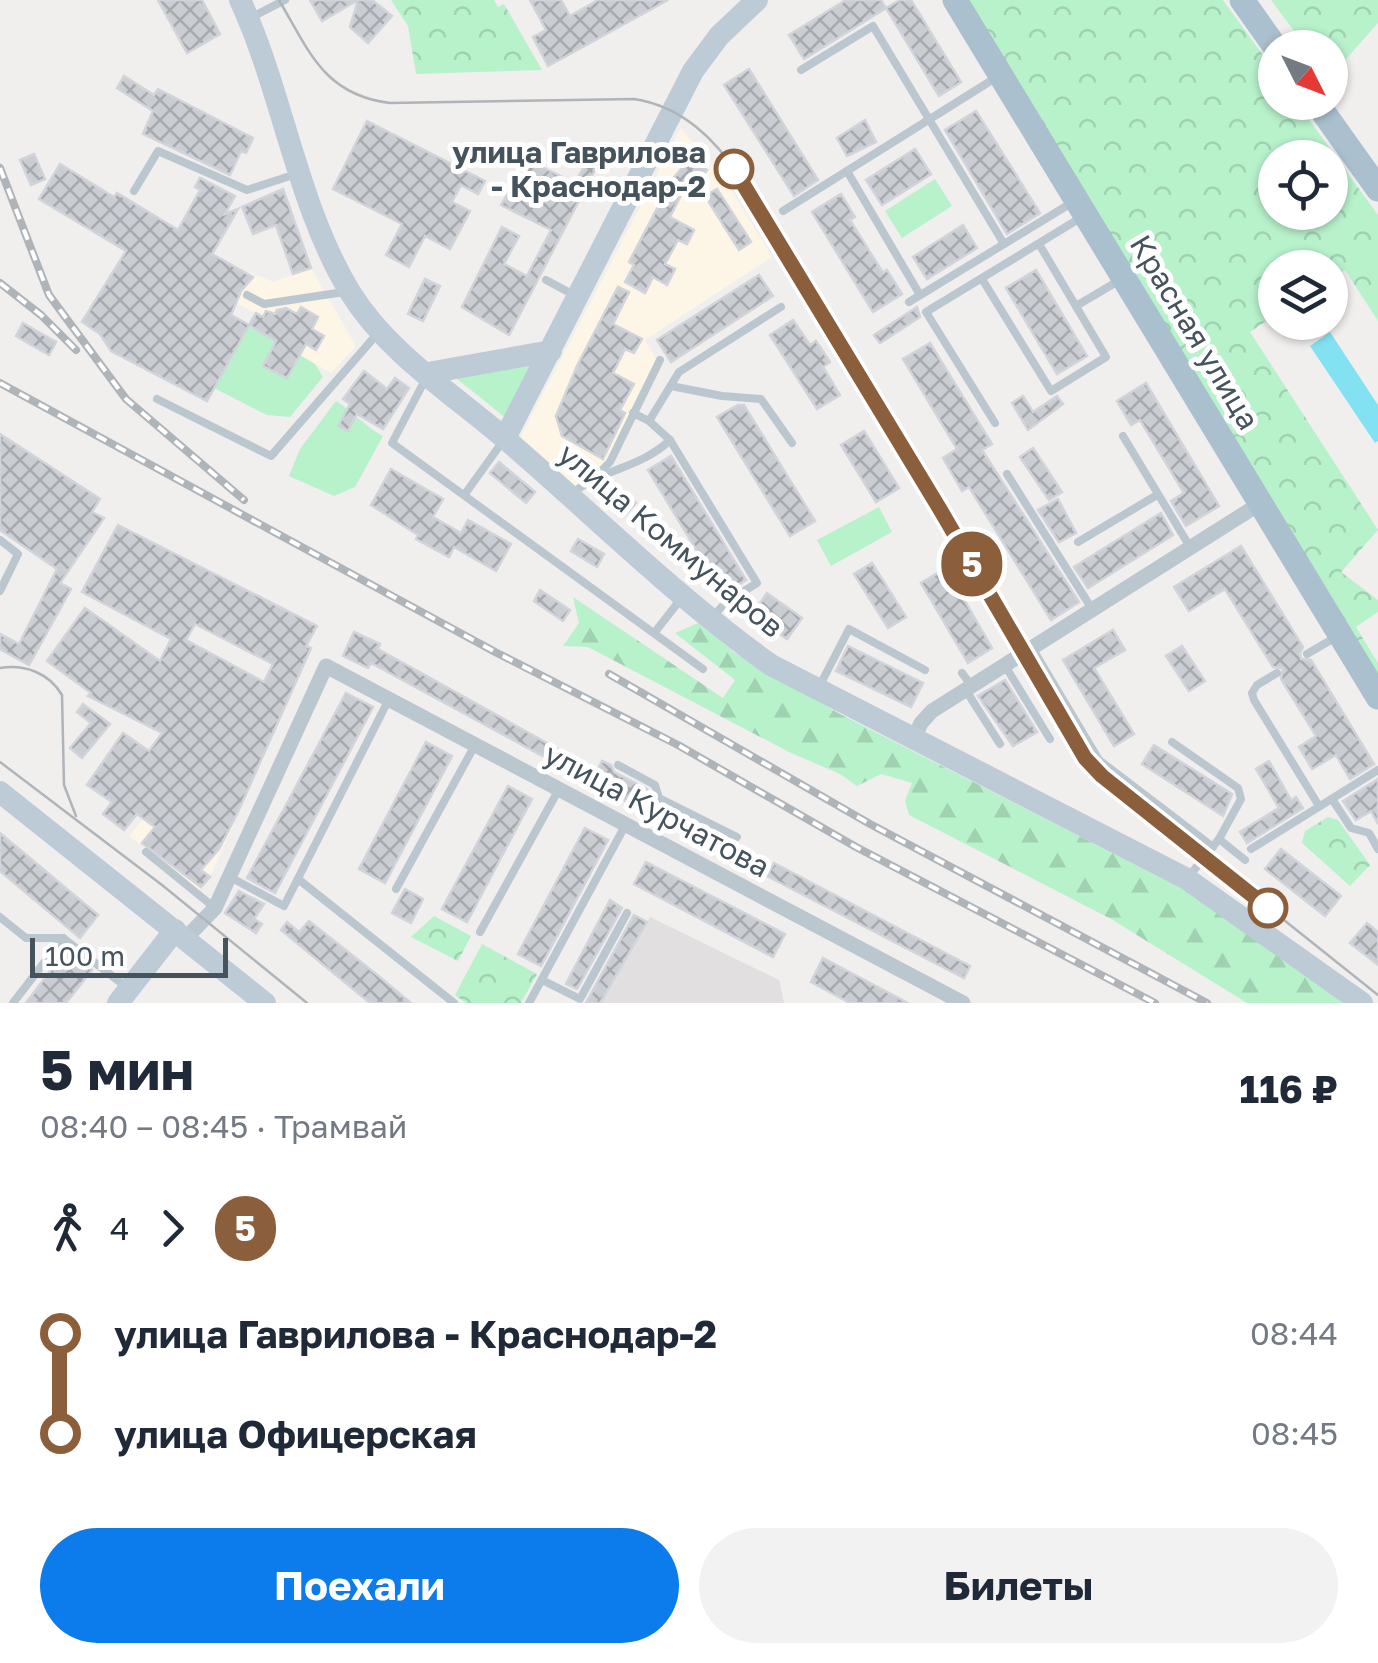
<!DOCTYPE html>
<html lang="ru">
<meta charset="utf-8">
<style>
body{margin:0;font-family:"Golos Text",sans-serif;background:#f2f2f3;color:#1f2937;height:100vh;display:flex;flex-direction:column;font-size:38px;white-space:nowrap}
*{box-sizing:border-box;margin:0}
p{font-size:32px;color:#747a83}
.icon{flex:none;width:55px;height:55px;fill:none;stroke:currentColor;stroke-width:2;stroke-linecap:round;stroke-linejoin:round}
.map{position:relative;height:1003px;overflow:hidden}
.sheet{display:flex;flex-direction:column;background:#fff;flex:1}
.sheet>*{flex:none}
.badge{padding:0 20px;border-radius:32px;font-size:35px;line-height:65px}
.needle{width:65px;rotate:132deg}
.tools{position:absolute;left:1258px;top:30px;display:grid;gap:20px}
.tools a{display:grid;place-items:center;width:90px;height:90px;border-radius:50%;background:#fff;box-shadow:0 2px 8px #0004;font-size:50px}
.scale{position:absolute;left:30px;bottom:25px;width:198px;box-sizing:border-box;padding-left:10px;border:5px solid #45535d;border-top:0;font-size:28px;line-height:35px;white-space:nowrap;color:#45535d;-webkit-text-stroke:8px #fff;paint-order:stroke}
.map>.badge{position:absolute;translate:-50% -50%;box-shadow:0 0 0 5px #fff}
.legs{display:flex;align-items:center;gap:15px;height:110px;padding:0 40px;font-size:32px}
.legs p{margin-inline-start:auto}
.summary{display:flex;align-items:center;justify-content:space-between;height:170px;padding:0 40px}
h1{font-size:55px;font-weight:700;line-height:75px}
.button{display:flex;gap:20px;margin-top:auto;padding:20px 40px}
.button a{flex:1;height:115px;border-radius:60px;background:#0c7ced;color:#fff;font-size:40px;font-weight:700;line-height:115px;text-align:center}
.button a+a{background:#f2f2f3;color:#1f2937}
ul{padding:0 40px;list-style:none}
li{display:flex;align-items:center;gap:35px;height:100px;font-size:38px}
li i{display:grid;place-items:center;width:15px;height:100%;margin:0 12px;background:currentColor}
li i::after{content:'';width:25px;height:25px;margin:-12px;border:8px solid;border-radius:50%;background:#fff}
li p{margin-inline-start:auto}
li:first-child i{background:linear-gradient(#0000 50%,currentColor 0)}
li:last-child i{background:linear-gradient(currentColor 50%,#0000 0)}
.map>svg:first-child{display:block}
</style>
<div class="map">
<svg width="1378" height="1003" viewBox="0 0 1378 1003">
<defs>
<pattern id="forest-firs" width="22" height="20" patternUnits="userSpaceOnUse" patternTransform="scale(2.5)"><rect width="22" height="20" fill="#b8f2cb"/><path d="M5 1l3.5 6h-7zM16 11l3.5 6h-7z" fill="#a0d1b1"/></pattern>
<pattern id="park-crowns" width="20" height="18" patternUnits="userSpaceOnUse" patternTransform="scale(2.5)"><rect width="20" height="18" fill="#b8f2cb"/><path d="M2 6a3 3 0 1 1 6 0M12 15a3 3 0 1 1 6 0" fill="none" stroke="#a0d1b1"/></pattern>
<pattern id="building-cross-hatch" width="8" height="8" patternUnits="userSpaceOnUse" patternTransform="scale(2.5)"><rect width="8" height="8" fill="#caced3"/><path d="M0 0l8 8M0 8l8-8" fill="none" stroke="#a6aaae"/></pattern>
</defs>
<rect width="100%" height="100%" fill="#f1eeee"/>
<g fill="#fdf5e5">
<polygon points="681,128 729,186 772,257 645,340 656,359 606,462 574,486 521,441 522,434"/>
<polygon points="311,268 356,346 331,373 249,325 256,313 233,302 251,273 274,282"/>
<polygon points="224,801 241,808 210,877 199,890 143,843 140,845 129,836 144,818"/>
</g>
<polygon fill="#e2dfe0" points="650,917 779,980 784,1003 600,1003"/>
<g fill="#b8f2cb">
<polygon points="935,179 952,206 902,238 885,211"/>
<polygon points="249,325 315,364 323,377 290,417 267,415 214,388"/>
<polygon points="539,361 507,419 456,378"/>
<path d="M336,401c18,11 29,26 47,35l-28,51 -21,9 -45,-20 11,-27z"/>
<polygon points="879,507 892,532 831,566 817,540"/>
</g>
<polygon fill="url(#forest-firs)" points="573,597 723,698 735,680 675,633 698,623 735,653 840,714 1185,890 1350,1003 1247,1003 1111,919 909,815 905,801 912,783 881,774 857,786 840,774 791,753 588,647 563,646 579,623"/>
<g fill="url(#park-crowns)" fill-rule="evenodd">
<polygon points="391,0 494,0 498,7 504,4 542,70 416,74 408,26"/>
<path d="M967,0h256l52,72v30l22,1 81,112v106l-33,-51 -15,9v-11h-55v47l-25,17 128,198 -37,42 37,28v12l-22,15 22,36v14zM1275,158h55v54h-55z"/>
<polygon points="1271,0 1378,0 1378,23 1330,77 1330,48 1306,47"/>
<polygon points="1328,817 1338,820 1370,865 1350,886 1302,843 1305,831"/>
<polygon points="434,916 471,936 458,961 411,937"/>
<polygon points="482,944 537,974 521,1003 466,1003 455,995"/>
</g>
<polygon fill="#82e2f2" points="1330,332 1378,405 1378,441 1375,443 1310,346"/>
<g fill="url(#building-cross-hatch)" stroke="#d1d4da" stroke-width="2.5" fill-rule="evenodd">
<polygon points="158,0 202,0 220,34 187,53"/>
<polygon points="310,0 358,0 322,21"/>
<polygon points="358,0 372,0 392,16 368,43 350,27"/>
<polygon points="530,0 561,0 570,16 598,0 668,0 548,66 533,37 546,30"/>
<polygon points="846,0 881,0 886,8 804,59 789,35"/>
<polygon points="900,0 911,0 961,82 939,96 886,8"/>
<polygon points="749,69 818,180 794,196 724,85"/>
<polygon points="124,76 154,95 158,89 253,138 246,153 241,151 230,175 143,134 153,111 117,88"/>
<polygon points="976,111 1040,213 1007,234 945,130"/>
<polygon points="865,120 876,142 847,156 837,138"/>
<polygon points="367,121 485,181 478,194 461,185 452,202 470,211 450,249 425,236 409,267 386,255 402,224 333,189"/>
<polygon points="915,149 931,174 882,205 866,180"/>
<polygon points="34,154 45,179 31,185 20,160"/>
<polygon points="690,158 707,170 697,184 691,175 670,217 694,230 687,244 678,240 665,264 675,269 667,285 653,277 645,293 625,282 634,265 629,262 672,180"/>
<polygon points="528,160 575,183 586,163 596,168 509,335 462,307 502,227 519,236 504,264 527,276 551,230 501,205"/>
<polygon points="60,164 114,197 117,193 178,230 200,190 195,187 200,178 235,196 225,214 238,209 212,254 253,277 241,291 231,315 249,325 207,401 111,351 100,334 82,322 126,251 39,199"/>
<polygon points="283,189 311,268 293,274 276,225 253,234 242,207"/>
<polygon points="717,189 751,242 739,250 705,196"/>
<polygon points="841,194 855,217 850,220 883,273 887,270 902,294 873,312 812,212"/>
<polygon points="963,225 977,248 927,279 913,257"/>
<polygon points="1036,270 1087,356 1057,374 1006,288"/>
<polygon points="759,275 773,296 671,362 657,340"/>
<polygon points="425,279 440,286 423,321 408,314"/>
<polygon points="618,287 629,292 613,324 642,339 634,353 625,349 613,373 634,384 620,410 625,413 603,459 562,436 556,416 577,366"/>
<polygon points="301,307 318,317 312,329 324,336 316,350 306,344 287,378 263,366 276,341 249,325 256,313 263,317 266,311 275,314 277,310 286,308 297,314"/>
<polygon points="917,307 920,317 880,343 874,335"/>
<polygon points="793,320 810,345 816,341 830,362 823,367 840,395 817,409 770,335"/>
<polygon points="23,323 56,342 49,355 16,336"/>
<polygon points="930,343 992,444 982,450 1079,602 1051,620 969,487 962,491 943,458 957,449 903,359"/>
<polygon points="364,371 387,389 395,378 409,388 383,429 357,414 348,431 338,426 350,404 343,399"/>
<polygon points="1146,383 1219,506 1186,526 1171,501 1184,493 1140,420 1131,425 1117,401"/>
<polygon points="1023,396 1033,412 1057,396 1063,404 1028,430 1012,403"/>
<polygon points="738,405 744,405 815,521 790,536 717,417"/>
<polygon points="864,431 899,488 876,502 841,445"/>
<polygon points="0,434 100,499 92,512 104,518 60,583 71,589 29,665 0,649 0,634 19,644 57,569 0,530"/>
<polygon points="1033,448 1062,492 1049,500 1020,457"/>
<polygon points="671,456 746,580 723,594 648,470"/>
<polygon points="499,462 535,492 526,503 490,473"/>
<polygon points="391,469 443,499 433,517 461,533 468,520 511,544 496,571 454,547 449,557 416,539 418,535 371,505"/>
<polygon points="611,480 636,503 624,516 597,492"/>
<polygon points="1058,499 1076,533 1059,542 1038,510"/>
<polygon points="1161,513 1173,535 1088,588 1074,567"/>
<path d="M118,525l199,101 -11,20 5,2 -74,166 -18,35 -18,21 9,7 -9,10 -59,-44 13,-16 -18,-13 -13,16 -21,-16 9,-12 -25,-17 36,-52 26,18 13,-18 -74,-37 3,-3 -44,-32 38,-53 75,53 11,-22 -89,-47zM195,624l78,40 -9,18 -78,-42z"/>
<polygon points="578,539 604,554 597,567 571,551"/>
<polygon points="1241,546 1303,647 1300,653 1301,659 1311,660 1374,764 1350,779 1336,755 1312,769 1299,747 1316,736 1281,679 1283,668 1273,667 1225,589 1189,611 1174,587"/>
<polygon points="872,563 906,617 888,628 854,574"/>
<polygon points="946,568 992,648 968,663 921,583"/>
<polygon points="540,590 570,610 563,621 534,601"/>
<polygon points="767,593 802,618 787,639 752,615"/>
<polygon points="1113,630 1125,650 1094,668 1134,734 1114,746 1063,660"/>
<polygon points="354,632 380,644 378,649 597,771 602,761 611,765 614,772 647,789 643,795 665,809 659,819 371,663 368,668 343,656"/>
<polygon points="848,646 923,683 911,707 836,671"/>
<polygon points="1182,646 1205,681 1189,691 1166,656"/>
<polygon points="1005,680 1037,732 1013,746 978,696"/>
<polygon points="346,693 373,707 275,893 247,878"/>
<polygon points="83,704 110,724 82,758 70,748 91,723 77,712"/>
<polygon points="426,742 452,756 385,883 359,869"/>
<polygon points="1154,745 1232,794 1223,816 1142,764"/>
<polygon points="1269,761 1291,800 1296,797 1303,808 1247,843 1240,832 1279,808 1256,769"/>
<polygon points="1378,779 1378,824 1371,811 1356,820 1343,801"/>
<polygon points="508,786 532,799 467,922 442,909"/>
<polygon points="585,828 608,840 541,966 518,954"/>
<polygon points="0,833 98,915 80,938 0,871"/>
<polygon points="1281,849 1341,896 1325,916 1265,869"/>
<polygon points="646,862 785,934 773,957 634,884"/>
<polygon points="774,863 970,966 964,978 767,876"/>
<polygon points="405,889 423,899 411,923 392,913"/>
<polygon points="239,891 264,904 254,919 262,924 256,933 225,913"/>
<polygon points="610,900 622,908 577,989 566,984"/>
<polygon points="634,915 647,922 600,1003 586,1003"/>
<polygon points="309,921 376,974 411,1003 370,1003 281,930 287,922 299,932"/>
<polygon points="1367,923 1378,932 1378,965 1350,943"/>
<polygon points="66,950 92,970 66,1003 26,1003"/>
<polygon points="823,958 908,1003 850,1003 811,982"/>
</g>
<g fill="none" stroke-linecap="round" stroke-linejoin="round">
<g stroke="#bbc7ce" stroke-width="8">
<polyline points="252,17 285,0"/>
<polyline points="801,70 873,26 1004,244"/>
<polyline points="847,171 920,295"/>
<polyline points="134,191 158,151 247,190 296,174"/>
<polyline points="783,211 997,77"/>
<polyline points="982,279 1051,391 1106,357 1039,244"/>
<polyline points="546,280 574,295"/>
<polyline points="247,295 264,304 344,292"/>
<polyline points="909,302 1073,202"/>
<polyline points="1076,306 1120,280"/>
<polyline points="425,380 392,443 703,669"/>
<polyline points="671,386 722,396 761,399 792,443"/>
<polyline points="157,399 271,456 378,333"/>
<polyline points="633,413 649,421 670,440"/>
<polyline points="649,421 679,372 781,307"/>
<polyline points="995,423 926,312 1082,217"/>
<polyline points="1123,436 1190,547"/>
<polyline points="1007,474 1092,609"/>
<polyline points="597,475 610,462 660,360"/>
<path d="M574,492c30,-23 68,-25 96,-52l87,143 -32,20 -13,15"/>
<polyline points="465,494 503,441"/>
<polyline points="929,500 1020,653"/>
<polyline points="0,540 18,554 0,591"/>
<polyline points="1078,542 1157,495"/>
<polyline points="655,632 680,600"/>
<polyline points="1031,646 1099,760 1213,847"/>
<polyline points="1307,654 1336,637"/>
<polyline points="1004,664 1050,739"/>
<polyline points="962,673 971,685"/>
<polyline points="1277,673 1257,685 1252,693 1254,700 1319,806"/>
<polyline points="820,685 849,629 925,670"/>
<polyline points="965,689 1000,744"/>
<polyline points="1172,742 1238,788 1241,799 1219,839"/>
<polyline points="618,765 655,785 659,798 737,837"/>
<polyline points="1332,799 1351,828 1369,833 1378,849"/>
<polyline points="1251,849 1378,770"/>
<polyline points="146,852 215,908"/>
<polyline points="1190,875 1219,839 1245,860"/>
<polyline points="230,877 284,906 389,699"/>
<polyline points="298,879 454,1003"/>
<polyline points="396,889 475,745"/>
<polyline points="0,917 26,938 63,938"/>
<polyline points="480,932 559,789"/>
<polyline points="542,980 580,999 627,913"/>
<polyline points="13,1003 63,938 125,986"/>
<polyline points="529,1003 626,824"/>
</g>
<g stroke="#bbc7ce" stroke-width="15">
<polyline points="914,739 921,723 932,711 1261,503"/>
<polyline points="185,939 215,908 326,666 963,1003"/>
</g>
<g stroke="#bdcbd7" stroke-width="22">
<path d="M240,0c43,93 57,205 110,292 38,62 105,103 160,151 86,74 168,156 261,222l416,214 175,124"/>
<polyline points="428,373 551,351"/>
<polyline points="505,438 693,71 719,36 757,0"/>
<polyline points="0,792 265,1003"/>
<polyline points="118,1003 175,930"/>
</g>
<g stroke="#abc0cf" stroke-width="25">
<polyline points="955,0 1378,697"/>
<polyline points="1242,0 1276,48"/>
<polyline points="1316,102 1378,189"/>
</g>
<g stroke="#afb4b9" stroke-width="2.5">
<path d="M279,0c30,51 45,95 111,103l244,-4c47,7 82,40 106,79l352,589 286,228"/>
<path d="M0,668c25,-4 49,5 62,27l2,90 12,31"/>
<polyline points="0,762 162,885 307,1003"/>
</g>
<g stroke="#afb4b9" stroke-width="8">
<g id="rail">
<polyline points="0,168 49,295 126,399 244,500"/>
<polyline points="0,283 41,315 76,350"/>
<polyline points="0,383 497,653 678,745 856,847 1155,1003"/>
<polyline points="609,674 870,824 1207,1003"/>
</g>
</g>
<use href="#rail" stroke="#fff" stroke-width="4" stroke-dasharray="11" stroke-linecap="butt"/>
</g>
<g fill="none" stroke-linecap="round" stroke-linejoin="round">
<g stroke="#fff" stroke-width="22">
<polyline id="line-1" points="734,169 941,511 1085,758 1102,776 1268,908"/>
</g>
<use href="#line-1" stroke="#8b5e3c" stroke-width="15"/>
</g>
<g fill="#fff" stroke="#8b5e3c" stroke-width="5">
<circle cx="734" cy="169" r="18"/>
<circle cx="1268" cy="908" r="18"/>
</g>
<g text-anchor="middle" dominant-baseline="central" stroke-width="10" stroke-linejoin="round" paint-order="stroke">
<g font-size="30" font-weight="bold" fill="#45535d" stroke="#fff" text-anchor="end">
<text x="706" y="152">улица Гаврилова<tspan x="706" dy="34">- Краснодар-2</tspan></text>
</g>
<g font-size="30" fill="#45535d" stroke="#fff">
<text transform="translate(1195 332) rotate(59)">Красная улица</text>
<text transform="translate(671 540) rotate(40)">улица Коммунаров</text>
<text transform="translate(657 810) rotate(28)">улица Курчатова</text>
</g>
</g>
</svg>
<div class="tools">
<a><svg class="needle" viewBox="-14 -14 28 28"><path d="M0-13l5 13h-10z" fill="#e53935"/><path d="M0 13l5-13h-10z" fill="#747a83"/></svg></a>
<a><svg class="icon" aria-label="locate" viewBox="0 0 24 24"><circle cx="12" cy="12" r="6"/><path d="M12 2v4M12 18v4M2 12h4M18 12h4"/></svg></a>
<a><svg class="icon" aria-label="layers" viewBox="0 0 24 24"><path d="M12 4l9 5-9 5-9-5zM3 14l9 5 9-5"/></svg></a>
</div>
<div class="scale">100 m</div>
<b class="badge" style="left:972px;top:564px;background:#8b5e3c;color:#fff">5</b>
</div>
<section class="sheet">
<div class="summary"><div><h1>5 мин</h1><p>08:40 – 08:45 · Трамвай</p></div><b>116 ₽</b></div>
<div class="legs"><svg class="icon" aria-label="walk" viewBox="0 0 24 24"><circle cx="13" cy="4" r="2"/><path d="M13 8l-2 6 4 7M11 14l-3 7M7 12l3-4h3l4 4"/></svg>4<svg class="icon" aria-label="forward" viewBox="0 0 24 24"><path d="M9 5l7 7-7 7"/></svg><b class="badge" style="background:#8b5e3c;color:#fff">5</b></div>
<ul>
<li><i style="color:#8b5e3c"></i><b>улица Гаврилова - Краснодар-2</b><p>08:44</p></li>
<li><i style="color:#8b5e3c"></i><b>улица Офицерская</b><p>08:45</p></li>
</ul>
<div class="button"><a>Поехали</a><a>Билеты</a></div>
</section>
